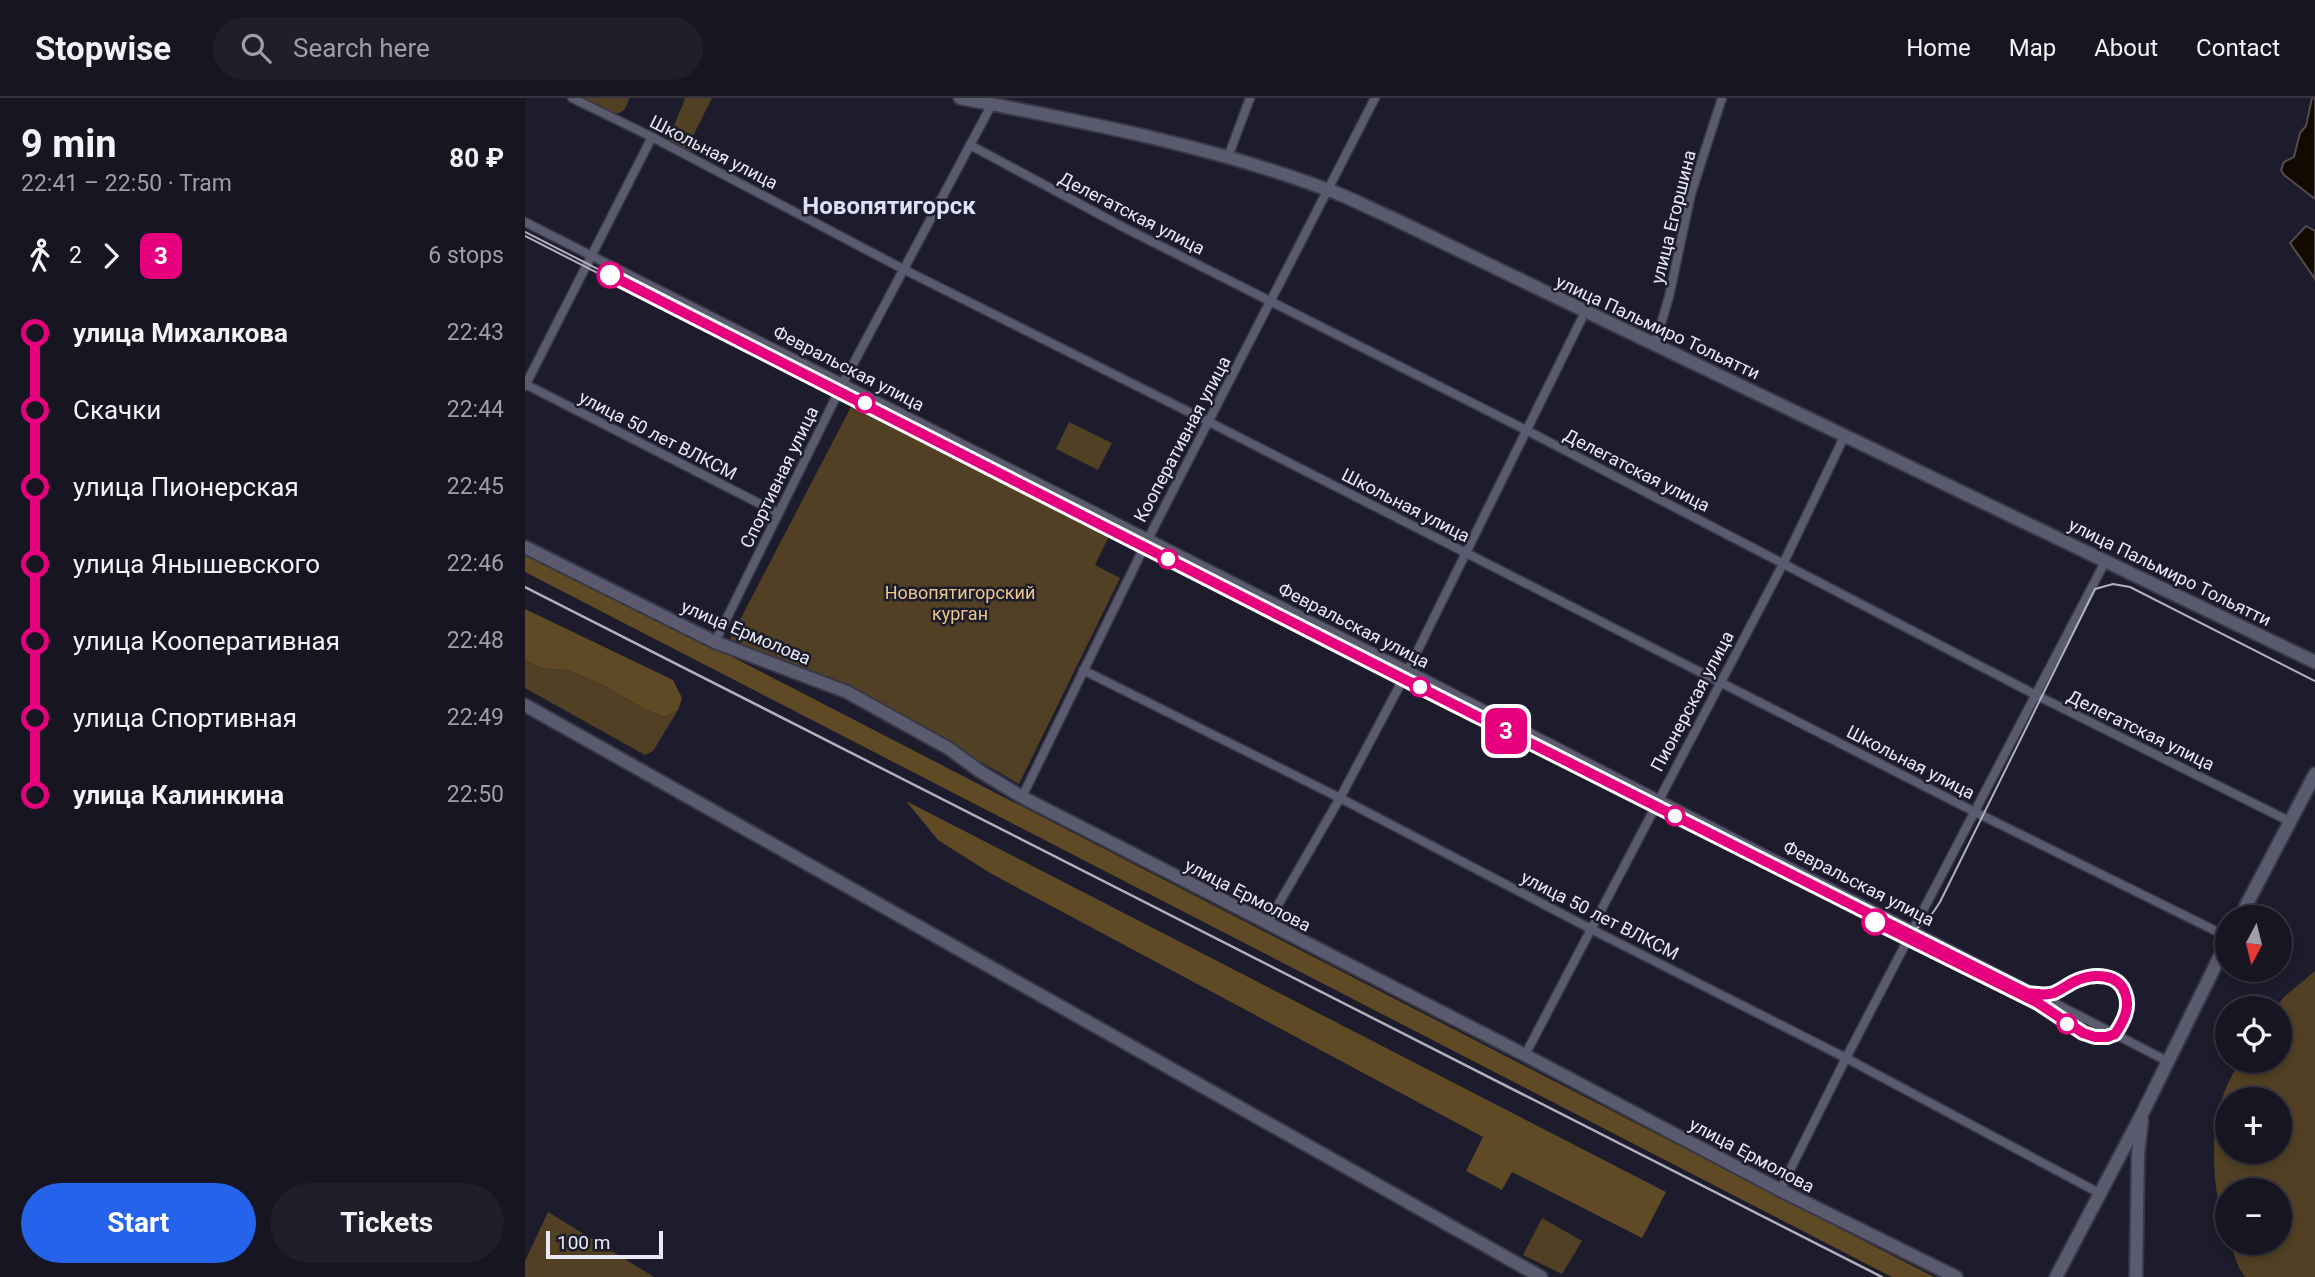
<!DOCTYPE html>
<meta charset="utf-8">
<style>
body{margin:0;font-family:Roboto,sans-serif;background:#1f1e2a;color:#f1f3f6;height:100vh;display:flex;flex-direction:column;font-size:26px;white-space:nowrap}
*{box-sizing:border-box;margin:0}
p{font-size:23px;color:#9e9fa5}
.icon{flex:none;width:38px;height:38px;fill:none;stroke:currentColor;stroke-width:2;stroke-linecap:round;stroke-linejoin:round}
.map{position:relative;flex:1;overflow:hidden}
.side{display:flex;flex-direction:column;background:#161521;width:525px}
.side>*{flex:none}
.badge{padding:0 14px;border-radius:10px;font-size:24px;line-height:46px}
.needle{width:46px;rotate:187deg}
.controls{position:absolute;left:1690px;top:807px;display:grid;gap:14px}
.controls a{display:grid;place-items:center;width:77px;height:77px;border-radius:50%;background:#161521;box-shadow:0 4px 10px #0003,0 0 0 2px #35343f;font-size:35px}
.scale{position:absolute;left:21px;bottom:18px;width:117px;box-sizing:border-box;padding-left:7px;border:4px solid #eaeaf6;border-top:0;font-size:19px;line-height:24px;white-space:nowrap;color:#eaeaf6;-webkit-text-stroke:5px #1d1c2c;paint-order:stroke}
.map>.badge{position:absolute;translate:-50% -50%;box-shadow:0 0 0 4px #fff}
.legs{display:flex;align-items:center;gap:10px;height:77px;padding:0 21px;font-size:23px}
.legs p{margin-inline-start:auto}
.headline{display:flex;align-items:center;justify-content:space-between;height:119px;padding:0 21px}
h1{font-size:38px;font-weight:700;line-height:52px}
.cta{display:flex;gap:14px;margin-top:auto;padding:14px 21px}
.cta a{flex:1;height:80px;border-radius:42px;background:#2563eb;color:#fff;font-size:28px;font-weight:700;line-height:80px;text-align:center}
.cta a+a{background:#1f1e2a;color:#f1f3f6}
ul{padding:0 21px;list-style:none}
li{display:flex;align-items:center;gap:24px;height:77px;font-size:26px}
li i{display:grid;place-items:center;width:10px;height:100%;margin:0 9px;background:currentColor}
li i::after{content:'';width:18px;height:18px;margin:-9px;border:5px solid;border-radius:50%;background:#161521}
li p{margin-inline-start:auto}
li:first-child i{background:linear-gradient(#0000 50%,currentColor 0)}
li:last-child i{background:linear-gradient(currentColor 50%,#0000 0)}
header{display:flex;align-items:center;gap:42px;box-sizing:border-box;height:98px;padding:0 35px;background:#161521;border-bottom:2px solid #35343f}
header strong{font-size:33px}
nav{display:flex;gap:38px;margin-inline-start:auto;font-size:24px}
.search{width:490px;height:63px;background:#1f1e2a;display:flex;align-items:center;gap:18px;box-sizing:border-box;padding:0 24px;border-radius:38px;color:#9e9fa5;font-size:26px}
main{display:flex;flex:1;min-height:0}
.map>svg:first-child{display:block}
</style>
<header>
<strong>Stopwise</strong>
<div class="search"><svg class="icon" aria-label="search" viewBox="0 0 24 24"><circle cx="10" cy="10" r="6"/><path d="M15 15l6 6"/></svg>Search here</div>
<nav><a>Home</a><a>Map</a><a>About</a><a>Contact</a></nav>
</header>
<main>
<section class="side">
<div class="headline"><div><h1>9 min</h1><p>22:41 – 22:50 · Tram</p></div><b>80 ₽</b></div>
<div class="legs"><svg class="icon" aria-label="walk" viewBox="0 0 24 24"><circle cx="13" cy="4" r="2"/><path d="M13 8l-2 6 4 7M11 14l-3 7M7 12l3-4h3l4 4"/></svg>2<svg class="icon" aria-label="forward" viewBox="0 0 24 24"><path d="M9 5l7 7-7 7"/></svg><b class="badge" style="background:#e6007e;color:#fff">3</b><p>6 stops</p></div>
<ul>
<li><i style="color:#e6007e"></i><b>улица Михалкова</b><p>22:43</p></li>
<li><i style="color:#e6007e"></i><span>Скачки</span><p>22:44</p></li>
<li><i style="color:#e6007e"></i><span>улица Пионерская</span><p>22:45</p></li>
<li><i style="color:#e6007e"></i><span>улица Янышевского</span><p>22:46</p></li>
<li><i style="color:#e6007e"></i><span>улица Кооперативная</span><p>22:48</p></li>
<li><i style="color:#e6007e"></i><span>улица Спортивная</span><p>22:49</p></li>
<li><i style="color:#e6007e"></i><b>улица Калинкина</b><p>22:50</p></li>
</ul>
<div class="cta"><a>Start</a><a>Tickets</a></div>
</section>
<div class="map">
<svg width="1790" height="1179" viewBox="0 0 1790 1179">
<rect width="100%" height="100%" fill="#1d1c2c"/>
<g fill="#514023" fill-rule="evenodd">
<path d="M50,0h54c-2,10 -7,17 -17,16z"/>
<polygon points="158,0 187,0 166,42 166,53 164,56 146,46 143,42 160,1"/>
<polygon points="327,307 585,436 570,467 595,480 494,686 320,585 204,543"/>
<polygon points="544,324 587,345 573,372 531,351"/>
<polygon points="0,562 15,570 43,572 78,587 119,611 140,619 153,612 128,653 120,657 0,590"/>
<path d="M1790,873v306h-70l-6,-9 -9,-25 50,-1v-52h-52v47c-15,-39 -20,-101 -5,-141 4,-12 11,-24 16,-35l41,-1v-52h-5l9,-11zM1703,1001h52v53h-52z"/>
<polygon points="23,1114 129,1179 0,1179 0,1163"/>
<polygon points="1017,1120 1057,1143 1037,1176 998,1157"/>
</g>
<g fill="#5f4a25">
<polygon points="0,453 186,548 1409,1179 1367,1179 0,474"/>
<polygon points="0,511 148,582 157,600 153,612 140,619 119,611 78,587 43,572 15,570 0,562"/>
<polygon points="381,703 1141,1094 1117,1140 987,1074 977,1092 941,1073 958,1039 465,775 413,742"/>
</g>
<g fill="#140900" stroke="#544c4a" stroke-width="2">
<polygon points="1787,0 1790,0 1790,101 1759,77 1756,72 1759,64 1769,59 1775,35 1781,28"/>
<polygon points="1781,128 1790,133 1790,181 1765,145"/>
</g>
<g fill="none" stroke-linecap="round" stroke-linejoin="round">
<g stroke="#393846" stroke-width="11">
<g id="street">
<polyline points="47,0 127,39 378,171 684,324 1450,714 1703,839"/>
<polyline points="445,47 598,129 1001,332 1509,596 1766,724"/>
<polyline points="703,59 725,0"/>
<polyline points="0,124 883,572 1642,963"/>
<polyline points="1130,246 1144,199 1166,96 1197,0"/>
<polyline points="0,286 253,415"/>
<polyline points="0,288 127,39"/>
<polyline points="190,544 318,285 467,6"/>
<polyline points="558,572 815,700 1066,831 1321,960 1574,1095"/>
<polyline points="497,699 623,441 850,0"/>
<polyline points="742,826 815,700 883,572 1060,214"/>
<polyline points="1000,957 1258,466 1320,337"/>
<polyline points="1255,1092 1321,960 1581,462"/>
</g>
</g>
<g stroke="#393846" stroke-width="16">
<g id="secondary">
<path d="M435,0c123,24 248,47 366,91 23,8 45,20 68,30l921,443"/>
<polyline points="0,449 190,544 322,594 423,650 456,674 497,699 1000,957 1255,1092 1431,1179"/>
<polyline points="0,607 1016,1179"/>
<polyline points="1715,819 1790,676"/>
<polyline points="1531,1179 1619,1012 1703,842"/>
<polyline points="1611,1179 1613,1056 1617,1022"/>
</g>
</g>
<use href="#street" stroke="#5b5b6f" stroke-width="8"/>
<use href="#secondary" stroke="#5b5b6f" stroke-width="12"/>
<g stroke="#b1b0be" stroke-width="2">
<polyline points="0,134 895,589 1502,895 1515,897 1528,895 1554,882 1568,878 1581,878 1591,883 1598,890 1603,905 1599,919 1590,936 1582,939 1570,939 1542,926 1513,905 1350,825 0,138"/>
<path d="M1374,834c21,1 31,-14 41,-30l155,-313 18,-5 17,3 185,94"/>
</g>
<polyline stroke="#b1b0be" stroke-width="2.5" points="0,489 1357,1179"/>
</g>
<g fill="none" stroke-linecap="round" stroke-linejoin="round">
<g stroke="#fff" stroke-width="16">
<path id="line-1" d="M85,177l833,424 584,294c9,1 18,3 27,0 9,-4 16,-10 24,-13 17,-7 41,-6 47,13 6,15 -2,29 -10,41l-8,3h-12l-12,-4 -45,-30 -163,-81"/>
</g>
<use href="#line-1" stroke="#e6007e" stroke-width="10"/>
</g>
<g fill="#fff" stroke="#e6007e" stroke-width="3.5">
<circle cx="85" cy="177" r="12"/>
<circle cx="340" cy="305" r="9"/>
<circle cx="643" cy="461" r="9"/>
<circle cx="895" cy="589" r="9"/>
<circle cx="1150" cy="718" r="9"/>
<circle cx="1350" cy="824" r="12"/>
<circle cx="1542" cy="926" r="9"/>
</g>
<g text-anchor="middle" dominant-baseline="central" stroke-width="5" stroke-linejoin="round" paint-order="stroke">
<g font-size="18" fill="#eaeaf6" stroke="#1d1c2c">
<text transform="translate(189 54) rotate(27)">Школьная улица</text>
<text transform="translate(607 115) rotate(27)">Делегатская улица</text>
<text transform="translate(1148 119) rotate(-76)">улица Егоршина</text>
<text transform="translate(1133 229) rotate(25)">улица Пальмиро Тольятти</text>
<text transform="translate(324 270) rotate(27)">Февральская улица</text>
<text transform="translate(133 337) rotate(27)">улица 50 лет ВЛКСМ</text>
<text transform="translate(657 341) rotate(-62)">Кооперативная улица</text>
<text transform="translate(1112 372) rotate(27)">Делегатская улица</text>
<text transform="translate(254 379) rotate(-64)">Спортивная улица</text>
<text transform="translate(881 407) rotate(27)">Школьная улица</text>
<text transform="translate(1645 474) rotate(26)">улица Пальмиро Тольятти</text>
<text transform="translate(829 527) rotate(27)">Февральская улица</text>
<text transform="translate(221 534) rotate(23)">улица Ермолова</text>
<text transform="translate(1167 603) rotate(-62)">Пионерская улица</text>
<text transform="translate(1616 632) rotate(26)">Делегатская улица</text>
<text transform="translate(1386 664) rotate(27)">Школьная улица</text>
<text transform="translate(1334 785) rotate(27)">Февральская улица</text>
<text transform="translate(723 797) rotate(27)">улица Ермолова</text>
<text transform="translate(1075 817) rotate(27)">улица 50 лет ВЛКСМ</text>
<text transform="translate(1227 1057) rotate(28)">улица Ермолова</text>
</g>
<g font-size="18" fill="#edc689" stroke="#1d1c2c">
<text x="435" y="494">Новопятигорский<tspan x="435" dy="21">курган</tspan></text>
</g>
<g font-size="24" font-weight="bold" fill="#dfdff6" stroke="#1d1c2c">
<text x="364" y="108">Новопятигорск</text>
</g>
</g>
</svg>
<div class="controls">
<a><svg class="needle" viewBox="-14 -14 28 28"><path d="M0-13l5 13h-10z" fill="#e53935"/><path d="M0 13l5-13h-10z" fill="#9e9fa5"/></svg></a>
<a><svg class="icon" aria-label="locate" viewBox="0 0 24 24"><circle cx="12" cy="12" r="6"/><path d="M12 2v4M12 18v4M2 12h4M18 12h4"/></svg></a>
<a>+</a>
<a>−</a>
</div>
<div class="scale">100 m</div>
<b class="badge" style="left:981px;top:633px;background:#e6007e;color:#fff">3</b>
</div>
</main>
